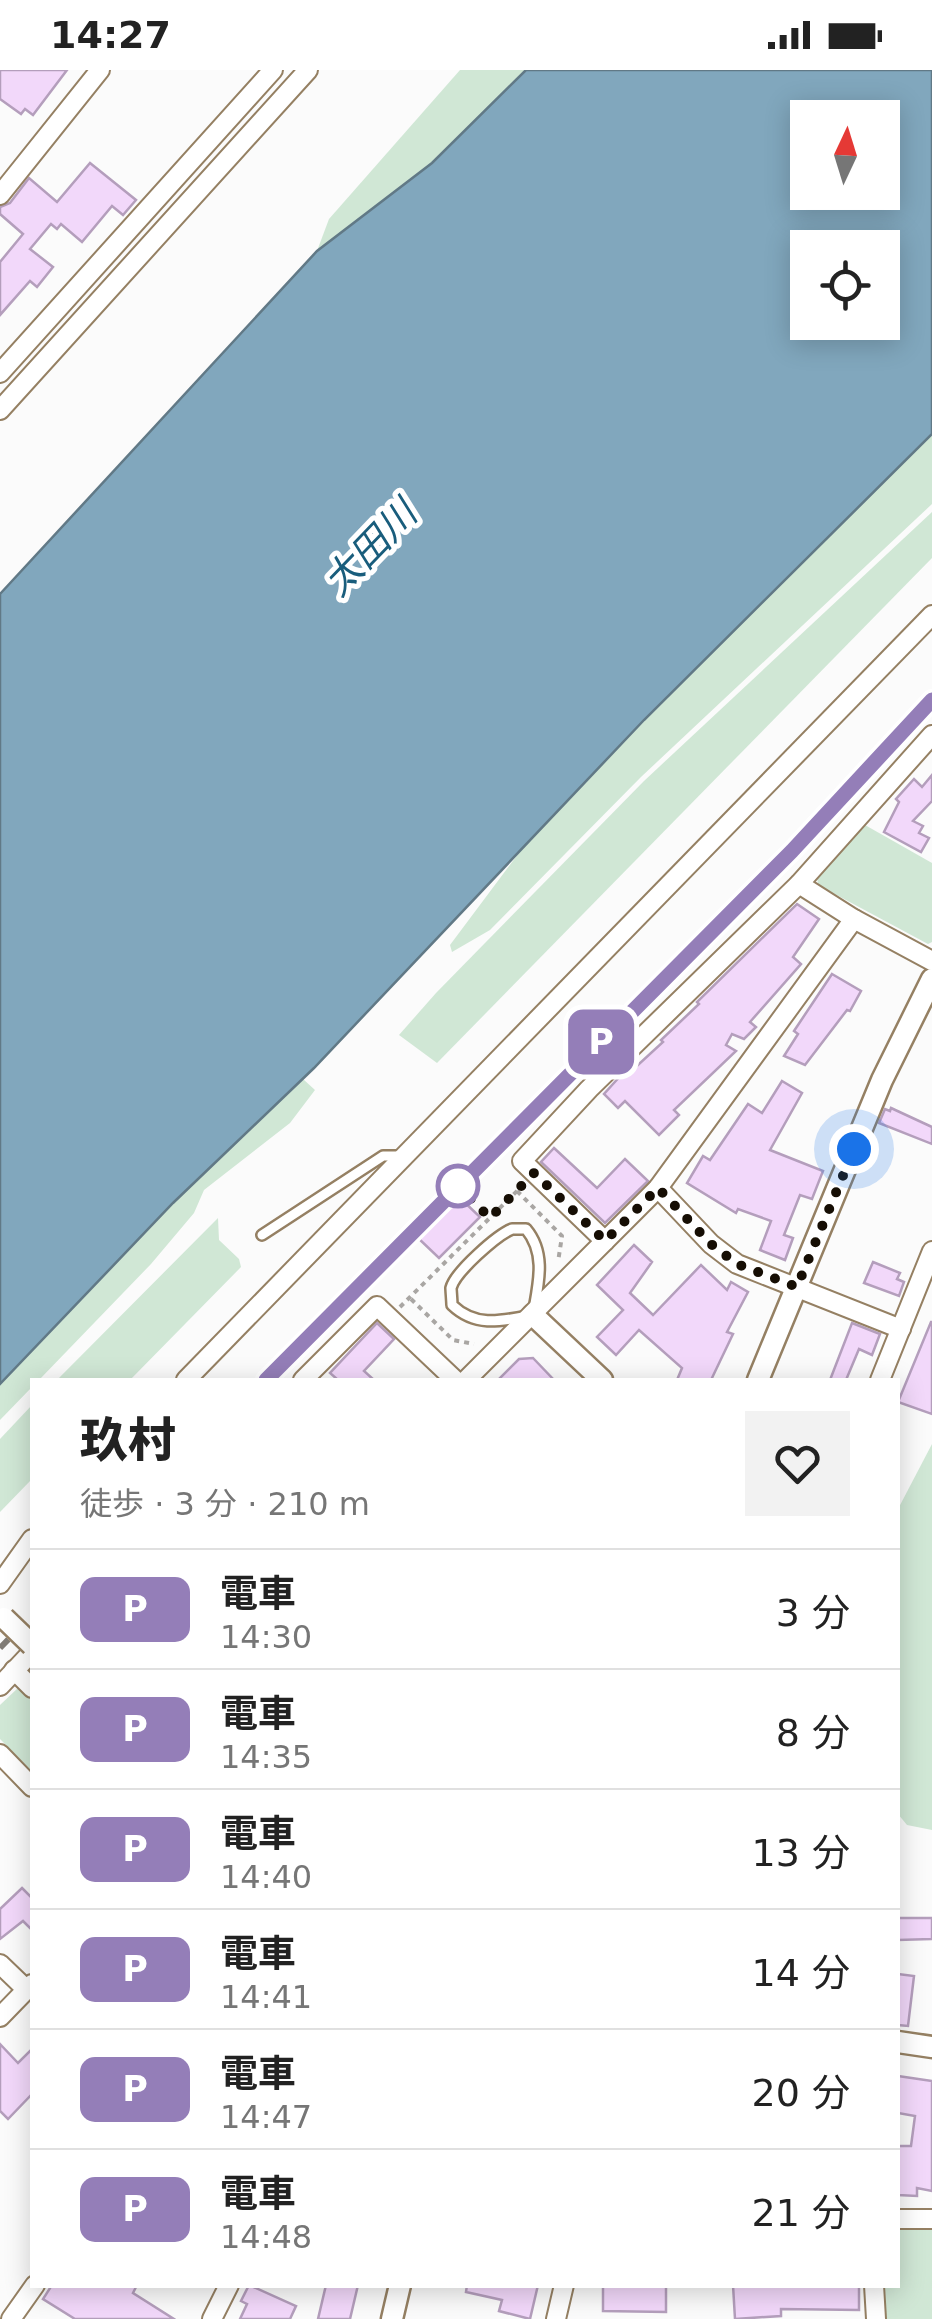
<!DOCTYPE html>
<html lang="ja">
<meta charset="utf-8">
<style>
body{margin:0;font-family:"DejaVu Sans","Noto Sans JP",sans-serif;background:#f2f2f2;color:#222;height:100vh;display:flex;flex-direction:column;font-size:38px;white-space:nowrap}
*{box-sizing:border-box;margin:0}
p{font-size:32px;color:#767676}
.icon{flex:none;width:55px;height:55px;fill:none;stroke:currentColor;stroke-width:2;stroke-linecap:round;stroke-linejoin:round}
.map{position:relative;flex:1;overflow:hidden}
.side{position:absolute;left:30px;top:1308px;width:870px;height:910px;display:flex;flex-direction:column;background:#fff;border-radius:0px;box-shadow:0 5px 25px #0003}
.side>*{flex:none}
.badge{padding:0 20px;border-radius:15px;font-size:35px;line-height:65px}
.needle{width:65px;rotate:4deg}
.tools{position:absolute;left:790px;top:30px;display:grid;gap:20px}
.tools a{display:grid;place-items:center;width:110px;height:110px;border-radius:0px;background:#fff;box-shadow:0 5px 25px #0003;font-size:50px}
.you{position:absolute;width:50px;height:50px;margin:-25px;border:8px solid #fff;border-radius:50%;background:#1a73e8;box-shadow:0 0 0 15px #1a73e833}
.map>.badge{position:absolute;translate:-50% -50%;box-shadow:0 0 0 5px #fff}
.round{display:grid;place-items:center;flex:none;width:105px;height:105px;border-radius:0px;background:#f2f2f2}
.summary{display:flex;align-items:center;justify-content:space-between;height:170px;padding:0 50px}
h1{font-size:48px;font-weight:800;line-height:75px}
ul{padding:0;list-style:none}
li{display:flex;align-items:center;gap:30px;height:120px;padding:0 50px;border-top:2px solid #e0e0e0}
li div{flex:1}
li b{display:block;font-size:38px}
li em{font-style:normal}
li .badge{min-width:110px;font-weight:700;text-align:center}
.status{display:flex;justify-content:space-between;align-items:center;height:70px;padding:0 50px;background:#fff;direction:ltr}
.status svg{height:28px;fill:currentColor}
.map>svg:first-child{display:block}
</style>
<div class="status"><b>14:27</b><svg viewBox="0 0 49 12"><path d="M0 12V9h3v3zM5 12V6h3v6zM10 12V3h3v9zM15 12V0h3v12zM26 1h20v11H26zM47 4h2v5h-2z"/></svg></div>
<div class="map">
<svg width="932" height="2249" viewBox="0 0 932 2249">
<rect width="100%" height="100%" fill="#fbfbfb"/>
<g fill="#d0e7d5">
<polygon points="460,0 526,0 432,93 317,181 329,149"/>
<polygon points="932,364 932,434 641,707 490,860 452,882 450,875 521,780 644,650"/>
<polygon points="932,442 932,488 437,993 399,965 436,923 644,711"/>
<polygon points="865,755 932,793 932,872 928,874 818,815 817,806"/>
<polygon points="303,1009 315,1020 290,1053 204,1120 194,1143 151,1194 39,1310 32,1310 32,1317 0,1350 0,1314 173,1133"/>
<polygon points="218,1148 219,1170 239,1189 241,1197 130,1310 57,1310"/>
<polygon points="32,1335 32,1409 0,1442 0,1369"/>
<polygon points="932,1374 932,1760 907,1755 898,1744 898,1439"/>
<polygon points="24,1617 32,1625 32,1701 0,1669 0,1635 18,1618"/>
<polygon points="898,2157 932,2158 932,2249 886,2249 885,2215 898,2215"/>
</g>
<path fill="#81a7bd" stroke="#617986" stroke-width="2.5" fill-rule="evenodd" d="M526,0h406v364l-288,286 -330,348 -141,135 -173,181v-790l317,-343 115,-88zM808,48h74v74h-74zM808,178h74v74h-74z"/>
<g fill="#f2d8fa" stroke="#b49ebc" stroke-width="2.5">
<polygon points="0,0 67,0 33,45 25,39 21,44 0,29"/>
<polygon points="90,93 136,130 123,145 112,136 82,172 61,154 57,159 51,154 30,179 53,197 37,217 30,211 0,245 0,192 23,164 0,144 0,137 10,133 29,108 57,132"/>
<polygon points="932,705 932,731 913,751 923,756 919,763 929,768 921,782 884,762 899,732 896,729 914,709 922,717"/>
<polygon points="797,834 819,849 793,887 801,894 750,952 756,957 744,969 732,964 726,975 736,981 674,1040 679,1045 659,1065 625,1031 618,1038 604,1024 623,1003 626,1006 663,972 661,970 699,934 697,932"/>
<polygon points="832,904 861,921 850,941 847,940 805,995 784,986 798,964 794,961"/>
<polygon points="782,1011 802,1023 770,1080 823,1101 812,1129 800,1125 784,1165 793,1168 785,1190 760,1180 771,1151 738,1139 736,1143 687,1113 703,1086 710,1090 748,1034 762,1043"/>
<polygon points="891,1038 932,1057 932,1074 879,1053 885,1039 890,1041"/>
<polygon points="554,1078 597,1118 625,1089 648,1111 605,1153 541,1092"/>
<polygon points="459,1127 480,1147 439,1188 418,1168"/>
<polygon points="634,1175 652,1192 630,1223 653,1245 701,1195 727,1220 731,1212 748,1222 727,1262 733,1264 711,1310 677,1310 682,1298 639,1260 616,1285 597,1267 623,1240 597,1215"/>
<polygon points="873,1192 900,1203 897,1209 904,1212 899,1226 864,1213"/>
<polygon points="931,1252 932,1252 932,1344 898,1332"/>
<polygon points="377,1253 394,1269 364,1301 374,1310 338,1310 330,1303"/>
<polygon points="852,1253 880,1264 872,1285 859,1279 846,1310 830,1310"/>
<polygon points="533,1288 554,1310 498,1310 519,1289"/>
<polygon points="22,1818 32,1828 32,1860 23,1851 0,1869 0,1839"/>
<polygon points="898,1848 932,1848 932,1869 898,1870"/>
<polygon points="898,1904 914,1906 908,1956 898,1955"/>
<polygon points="0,1974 18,1993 32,1979 32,2024 8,2049 0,2041"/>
<polygon points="898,2006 932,2011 932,2121 917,2118 917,2126 898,2125 898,2076 911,2076 915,2046 898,2043"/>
<polygon points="52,2215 137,2215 133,2223 174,2249 75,2249 43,2229"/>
<polygon points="249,2215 296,2236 290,2249 240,2249 247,2234 241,2231"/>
<polygon points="326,2215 358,2215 350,2249 318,2249"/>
<polygon points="467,2215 538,2215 530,2249 499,2241 502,2230 466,2222"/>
<polygon points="603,2215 666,2215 666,2242 603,2241"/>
<polygon points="733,2215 859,2215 859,2240 781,2239 781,2246 735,2249"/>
</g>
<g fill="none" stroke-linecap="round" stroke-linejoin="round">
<g stroke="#958063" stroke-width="14">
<g id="service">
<path d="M512,1159h14c21,25 12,56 7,86 -31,6 -57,13 -81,-10 0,-3 -1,-15 -1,-17 4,-16 46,-53 61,-59z"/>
<polyline points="262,1165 383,1086 401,1086"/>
</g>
</g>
<g stroke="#958063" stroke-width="22">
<g id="minor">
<polyline points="0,125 100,0"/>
<polyline points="0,303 273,0"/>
<polyline points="0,340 308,0"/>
<polyline points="799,814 854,849 932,891"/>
<polyline points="658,1118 711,1174 737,1194 901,1259"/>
<polyline points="605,1171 522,1091 589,1019 799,814 932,665"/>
<polyline points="186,1310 932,545"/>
<polyline points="303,1310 377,1236 455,1310"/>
<polyline points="466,1310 658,1118 854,849"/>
<polyline points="880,1310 932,1181"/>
<polyline points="0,1514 32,1469"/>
<polyline points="14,1600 32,1618"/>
<polyline points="0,1616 32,1582"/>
<polyline points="0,1684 32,1717"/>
<polyline points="0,1894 27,1920"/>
<polyline points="0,1947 32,1914"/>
<polyline points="898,2149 932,2149"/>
<polyline points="874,2215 876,2249"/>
<polyline points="11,2249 35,2215"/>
<polyline points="212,2249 229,2215"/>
<polyline points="556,2249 564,2215"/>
</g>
</g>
<g stroke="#958063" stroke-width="25">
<g id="tertiary">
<polyline points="533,1245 602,1310"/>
<polyline points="758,1310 882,1010 932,909"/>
<polyline points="898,1972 932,1977"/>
<polyline points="392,2249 400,2215"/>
</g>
</g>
<g stroke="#a9a6a3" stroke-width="4" stroke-dasharray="5 5" stroke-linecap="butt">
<polyline points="517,1121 562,1166 558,1192"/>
<polyline points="411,1229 453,1270 474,1274"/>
<polyline points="400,1237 521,1117"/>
</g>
<use href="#service" stroke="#fff" stroke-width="9"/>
<use href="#minor" stroke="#fff" stroke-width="18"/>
<use href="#tertiary" stroke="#fff" stroke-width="20"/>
<g stroke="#807c76" stroke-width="6" stroke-dasharray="12 12" stroke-linecap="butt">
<polyline points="266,1310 792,781 932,630"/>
<polyline points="0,1578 32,1545"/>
</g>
<g stroke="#958063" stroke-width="25" stroke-linecap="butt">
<polyline id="tertiary-bridge" points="4,1548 32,1575"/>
</g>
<use href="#tertiary-bridge" stroke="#fff" stroke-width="20"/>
</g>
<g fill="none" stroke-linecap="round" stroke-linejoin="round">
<g stroke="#fff" stroke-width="22">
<polyline id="line" points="266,1310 792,781 932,630"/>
</g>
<use href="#line" stroke="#947eb8" stroke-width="15"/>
<polyline stroke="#160e04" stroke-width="10" stroke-dasharray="0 18" points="458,1116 490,1148 534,1103 605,1171 658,1118 711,1174 737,1194 797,1217 854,1079"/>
</g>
<circle fill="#fff" stroke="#947eb8" stroke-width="5" cx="458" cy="1116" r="20"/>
<g text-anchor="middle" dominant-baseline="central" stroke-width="10" stroke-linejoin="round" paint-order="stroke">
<g font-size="38" font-style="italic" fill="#195d7c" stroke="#fff">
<text transform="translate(370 478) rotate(-46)">太田川</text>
</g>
</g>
</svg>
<div class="tools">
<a><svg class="needle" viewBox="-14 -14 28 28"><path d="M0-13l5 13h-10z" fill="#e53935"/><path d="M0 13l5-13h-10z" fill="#767676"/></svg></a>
<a><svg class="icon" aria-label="locate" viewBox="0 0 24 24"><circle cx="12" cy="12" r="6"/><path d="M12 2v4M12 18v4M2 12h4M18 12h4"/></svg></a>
</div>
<div class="you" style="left:854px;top:1079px"></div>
<b class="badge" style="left:601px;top:972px;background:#947eb8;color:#fff">P</b>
<section class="side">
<div class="summary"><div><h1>玖村</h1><p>徒歩 · 3 分 · 210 m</p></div><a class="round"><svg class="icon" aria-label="heart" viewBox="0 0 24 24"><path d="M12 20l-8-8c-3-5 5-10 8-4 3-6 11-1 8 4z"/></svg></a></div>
<ul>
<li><span class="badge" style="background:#947eb8;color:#fff">P</span><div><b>電車</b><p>14:30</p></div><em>3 分</em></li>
<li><span class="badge" style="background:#947eb8;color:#fff">P</span><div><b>電車</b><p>14:35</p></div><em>8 分</em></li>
<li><span class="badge" style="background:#947eb8;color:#fff">P</span><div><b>電車</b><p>14:40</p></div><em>13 分</em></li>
<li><span class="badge" style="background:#947eb8;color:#fff">P</span><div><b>電車</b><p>14:41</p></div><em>14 分</em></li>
<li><span class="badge" style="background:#947eb8;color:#fff">P</span><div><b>電車</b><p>14:47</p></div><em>20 分</em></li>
<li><span class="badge" style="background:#947eb8;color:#fff">P</span><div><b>電車</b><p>14:48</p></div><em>21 分</em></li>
</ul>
</section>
</div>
